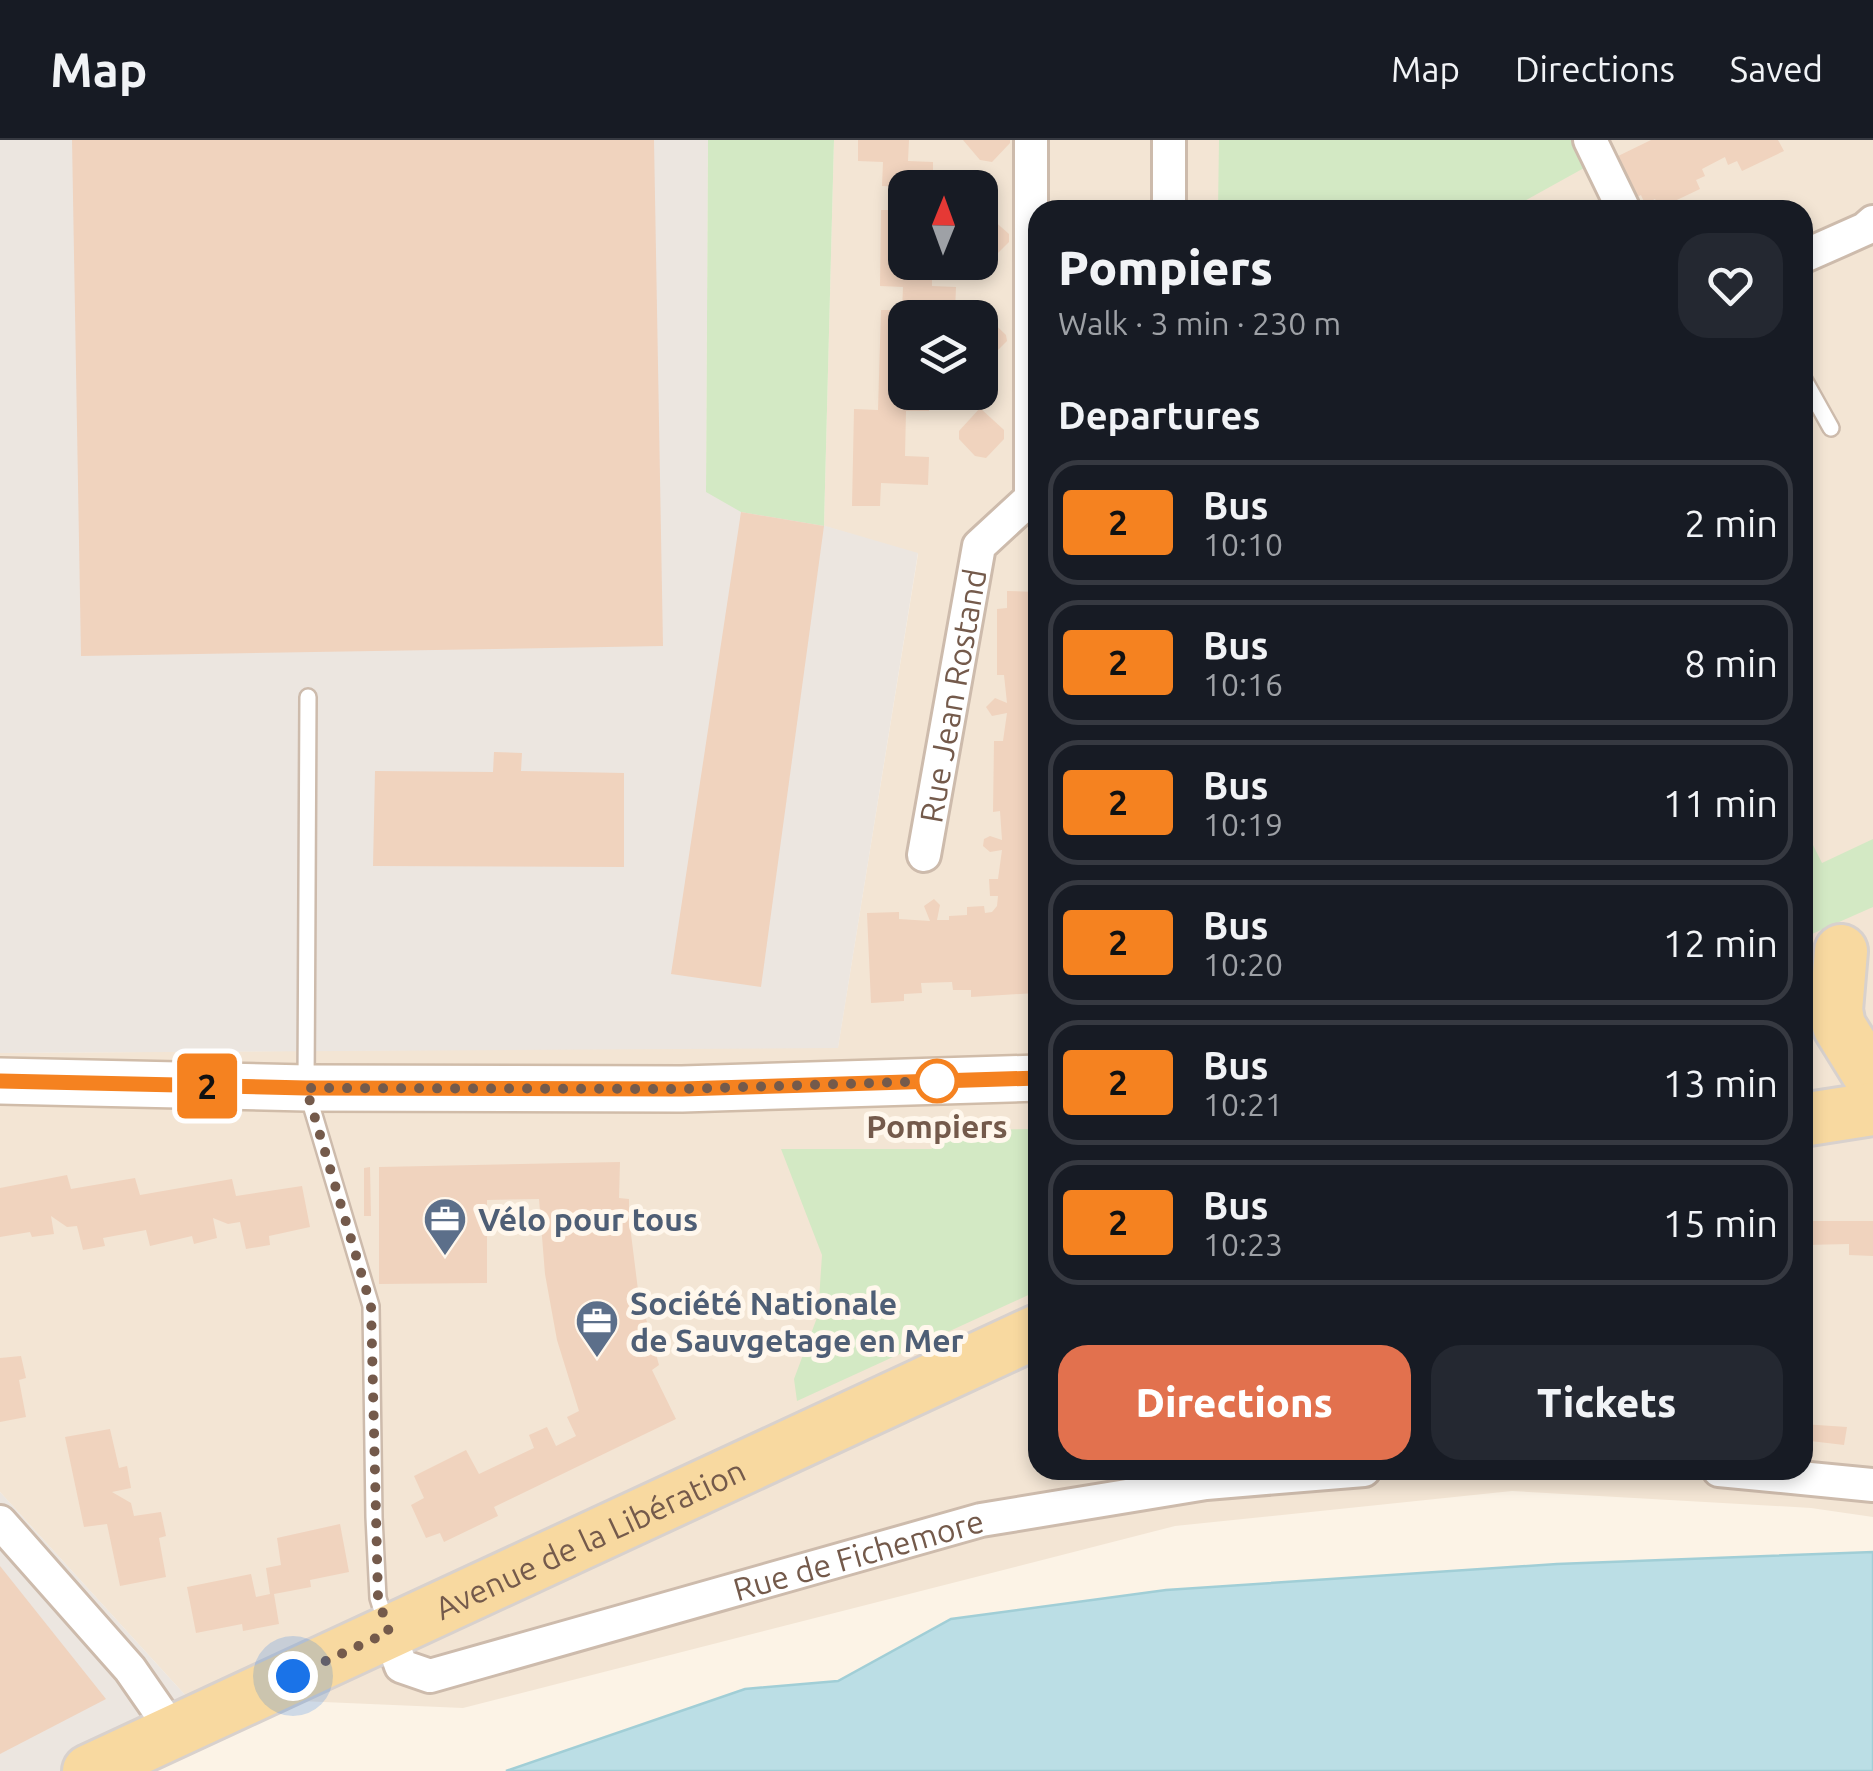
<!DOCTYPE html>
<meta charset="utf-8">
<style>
body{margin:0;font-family:Ubuntu,sans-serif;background:#242831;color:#f1f3f6;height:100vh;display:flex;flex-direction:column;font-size:38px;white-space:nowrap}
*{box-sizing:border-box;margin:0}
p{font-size:32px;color:#9ea1a6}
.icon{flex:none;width:55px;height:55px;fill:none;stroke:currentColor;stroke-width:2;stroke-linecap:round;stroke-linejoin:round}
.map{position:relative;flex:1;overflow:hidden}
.sheet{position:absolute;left:1028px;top:60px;width:785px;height:1280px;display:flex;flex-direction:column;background:#171b24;border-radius:30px;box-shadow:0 5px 15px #0003}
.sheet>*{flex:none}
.badge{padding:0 20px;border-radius:8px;font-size:35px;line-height:65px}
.needle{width:65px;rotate:1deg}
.tools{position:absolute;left:888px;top:30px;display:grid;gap:20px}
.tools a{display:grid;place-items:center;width:110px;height:110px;border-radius:20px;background:#171b24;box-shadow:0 5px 15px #0003;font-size:50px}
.you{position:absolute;width:50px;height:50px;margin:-25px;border:8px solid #fff;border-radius:50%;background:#1a73e8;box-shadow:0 0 0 15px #1a73e833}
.map>.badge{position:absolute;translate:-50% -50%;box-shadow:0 0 0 5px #fff}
h2{padding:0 30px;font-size:38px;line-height:90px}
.round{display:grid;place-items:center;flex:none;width:105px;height:105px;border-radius:30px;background:#242831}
.summary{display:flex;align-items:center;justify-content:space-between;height:170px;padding:0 30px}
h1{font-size:48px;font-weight:800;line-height:75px}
.action{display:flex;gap:20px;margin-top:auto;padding:20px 30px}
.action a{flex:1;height:115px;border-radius:30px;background:#e2714e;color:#fff;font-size:40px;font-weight:800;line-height:115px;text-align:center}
.action a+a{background:#242831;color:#f1f3f6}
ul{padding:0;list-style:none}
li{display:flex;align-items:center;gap:30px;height:125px;margin:0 20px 15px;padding:0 10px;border:5px solid #363941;border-radius:30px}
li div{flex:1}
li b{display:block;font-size:38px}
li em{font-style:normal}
li .badge{min-width:110px;font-weight:700;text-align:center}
header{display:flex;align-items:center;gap:60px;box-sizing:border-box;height:140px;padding:0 50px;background:#171b24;border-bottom:2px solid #363941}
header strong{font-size:48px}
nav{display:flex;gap:55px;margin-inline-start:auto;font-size:35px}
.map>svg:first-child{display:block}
</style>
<header>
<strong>Map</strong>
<nav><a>Map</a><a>Directions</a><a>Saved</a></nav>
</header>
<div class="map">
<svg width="1873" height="1631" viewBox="0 0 1873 1631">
<rect width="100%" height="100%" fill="#fcf3e6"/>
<path fill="#f3e5d4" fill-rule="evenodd" d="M834,0h1039v1377l-62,-9 -299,-17 -337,35 -712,182 -277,-12 -186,-204v-439l838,-6 80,-493 -94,-28zM905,48h75v74h-75zM1038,70h764v1260h-764zM905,178h75v74h-75z"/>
<g fill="#ece6e0">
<polygon points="0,0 708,0 706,351 918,413 838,908 0,913"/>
<polygon points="0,1352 186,1556 65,1631 0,1631"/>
</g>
<g fill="#d3e9c4">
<polygon points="708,0 834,0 824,386 741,372 706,352"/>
<polygon points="1219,0 1571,0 1584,28 1508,70 1218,70"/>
<polygon points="1810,699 1822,723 1873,699 1873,767 1803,798 1803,702"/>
<polygon points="1037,989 1037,1151 797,1261 794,1239 818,1175 822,1115 781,1009 931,1009 966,990"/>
</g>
<polygon fill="#bbdee5" stroke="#a1ced6" stroke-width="2.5" points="1873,1412 1873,1631 506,1631 745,1549 838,1541 951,1479 1166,1450 1557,1424"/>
<g fill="#f0d3be">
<polygon points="72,0 654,0 663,506 81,516"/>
<polygon points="858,0 909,0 908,21 933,22 933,48 882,46 883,22 858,21"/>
<polygon points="963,0 1010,0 1010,3 992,22 980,20"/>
<polygon points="1651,0 1778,0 1784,11 1742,31 1737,21 1728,25 1725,17 1702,29 1705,36 1696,40 1700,49 1660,68 1655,59 1645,64 1641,55 1631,60 1612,19"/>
<polygon points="881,70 905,70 905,122 932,122 932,146 956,147 955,172 933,173 933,178 905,178 905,252 929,252 929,271 906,271 905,316 929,317 928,345 881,343 880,366 852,366 854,269 878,270 881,170 902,170 903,147 880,146"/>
<polygon points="983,71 1009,94 1009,102 988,123 980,122 980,75"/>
<polygon points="982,172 1006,195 1007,201 985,223 980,221 980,178 976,178"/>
<polygon points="980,268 1004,290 1004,299 986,318 975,316 959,299 959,291"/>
<polygon points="741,372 824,386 761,847 671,834"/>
<polygon points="1007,451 1038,452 1036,853 971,857 971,850 953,850 952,842 921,843 922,853 904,854 904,861 871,863 867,773 899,772 899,779 930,781 924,766 934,759 940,765 937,780 949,780 949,776 967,775 967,767 984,766 985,773 992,772 997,766 998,756 990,756 989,739 998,739 1002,710 990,712 983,706 984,699 990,696 1002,700 1000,671 993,672 994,601 1003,601 1007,573 992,576 986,567 995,558 1007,563 1004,535 997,535 997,469 1007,468"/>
<polygon points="494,612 522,613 521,631 624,633 624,727 373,726 375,631 493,632"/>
<polygon points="620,1022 619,1058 629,1059 629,1078 638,1150 659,1225 652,1230 676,1279 494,1367 498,1376 444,1402 440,1393 426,1398 411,1365 424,1358 414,1336 466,1310 479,1334 534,1308 529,1295 547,1287 556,1306 576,1296 567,1277 579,1271 557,1200 545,1134 539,1059 487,1060 487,1143 379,1144 379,1027"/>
<polygon points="370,1027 371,1076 364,1076 364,1028"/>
<polygon points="67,1035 71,1049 135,1038 140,1055 232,1039 236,1056 302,1046 310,1087 269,1096 270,1105 246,1109 240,1082 228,1084 213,1078 217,1098 194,1104 192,1096 150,1106 146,1090 103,1098 105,1106 83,1110 77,1086 67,1087 51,1076 54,1094 32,1097 30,1092 0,1097 0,1048"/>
<polygon points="1807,1081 1873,1081 1873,1116 1849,1115 1849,1104 1806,1105"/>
<polygon points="21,1216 26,1238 19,1240 26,1277 0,1282 0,1218"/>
<polygon points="1802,1284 1847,1287 1844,1305 1802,1300"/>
<polygon points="110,1289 119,1328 127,1326 131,1348 112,1352 131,1363 134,1376 161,1372 166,1396 159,1398 166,1437 120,1446 107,1384 84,1387 65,1297"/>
<polygon points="340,1384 349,1432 310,1440 311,1447 274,1454 279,1484 243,1491 242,1484 196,1493 187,1447 251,1434 256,1457 270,1454 266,1428 281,1425 277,1398"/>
<polygon points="0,1426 106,1559 0,1614"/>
</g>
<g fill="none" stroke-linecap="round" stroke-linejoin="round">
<g stroke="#cdbbac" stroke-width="20">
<g id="service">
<polyline points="1802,236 1831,288"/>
<polyline points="308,557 306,948 371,1166 374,1377 378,1458 386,1484"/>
</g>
</g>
<g stroke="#cdbbac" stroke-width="38">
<g id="minor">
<polyline points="1590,0 1624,70"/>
<polyline points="1169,70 1169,0"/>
<polyline points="1802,117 1865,89 1873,82"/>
<path id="s1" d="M924,715l55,-309 52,-48v-358"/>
<polyline points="1719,1330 1873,1345"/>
<polyline points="0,1382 130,1529 173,1591"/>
<path id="s2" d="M389,1492l12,34 29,10 551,-156 225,-37 158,-13"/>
</g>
</g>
<g stroke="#d0bca9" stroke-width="50">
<polyline id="secondary" points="0,941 306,948 682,949 1038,938"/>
</g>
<g stroke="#d8d1cd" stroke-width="58">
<g id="primary">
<polyline points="1841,811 1836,870 1839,886 1873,941"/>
<polyline points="1802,980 1873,969"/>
<path id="s3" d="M89,1631l949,-440"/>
</g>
</g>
<use href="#service" stroke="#fff" stroke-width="15"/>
<use href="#minor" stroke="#fff" stroke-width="32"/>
<use href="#secondary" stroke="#fff" stroke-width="45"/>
<use href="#primary" stroke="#f8d9a0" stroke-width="52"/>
</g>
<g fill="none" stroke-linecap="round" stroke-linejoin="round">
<g stroke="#fff" stroke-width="22">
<polyline id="line" points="0,941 306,948 682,949 1038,938"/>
</g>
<use href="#line" stroke="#f58220" stroke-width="15"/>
<polyline stroke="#745a4b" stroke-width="10" stroke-dasharray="0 18" points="293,1536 389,1492 378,1458 371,1166 306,948 682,949 937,941"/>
</g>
<defs>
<g id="office-pin" transform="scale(2.25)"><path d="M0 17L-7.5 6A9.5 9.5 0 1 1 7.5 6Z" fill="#5c6f8a" stroke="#fff7ec"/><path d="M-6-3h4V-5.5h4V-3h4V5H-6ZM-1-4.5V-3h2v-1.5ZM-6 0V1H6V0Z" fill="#fff"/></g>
</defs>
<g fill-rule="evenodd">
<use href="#office-pin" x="445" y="1079"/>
<use href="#office-pin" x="597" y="1181"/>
</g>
<circle fill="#fff" stroke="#f58220" stroke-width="5" cx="937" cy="941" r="20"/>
<g text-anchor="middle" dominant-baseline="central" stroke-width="10" stroke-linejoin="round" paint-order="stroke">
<g font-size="32" fill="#745a4b" stroke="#fff7ec">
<text stroke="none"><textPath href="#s1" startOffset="162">Rue Jean Rostand</textPath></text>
<text stroke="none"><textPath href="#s3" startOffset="552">Avenue de la Libération</textPath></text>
<text stroke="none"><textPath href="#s2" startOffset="512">Rue de Fichemore</textPath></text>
</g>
<g font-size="32" font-weight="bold" fill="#745a4b" stroke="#fff7ec">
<text x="937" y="986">Pompiers</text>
</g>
<g font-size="32" font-weight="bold" fill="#4e5e75" stroke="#fff7ec" text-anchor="start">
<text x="478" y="1079">Vélo pour tous</text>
<text x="630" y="1163">Société Nationale<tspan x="630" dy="37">de Sauvgetage en Mer</tspan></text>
</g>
</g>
</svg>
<div class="tools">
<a><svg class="needle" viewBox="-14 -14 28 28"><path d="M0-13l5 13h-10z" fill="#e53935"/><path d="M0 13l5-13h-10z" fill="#9ea1a6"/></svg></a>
<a><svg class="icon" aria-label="layers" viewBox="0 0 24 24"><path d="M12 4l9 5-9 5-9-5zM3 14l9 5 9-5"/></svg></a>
</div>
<div class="you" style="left:293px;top:1536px"></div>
<b class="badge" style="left:207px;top:946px;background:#f58220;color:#111">2</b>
<section class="sheet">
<div class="summary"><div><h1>Pompiers</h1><p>Walk · 3 min · 230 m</p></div><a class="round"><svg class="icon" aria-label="heart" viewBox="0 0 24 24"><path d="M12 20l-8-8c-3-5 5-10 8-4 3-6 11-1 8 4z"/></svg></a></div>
<h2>Departures</h2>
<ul>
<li><span class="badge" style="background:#f58220;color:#111">2</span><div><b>Bus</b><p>10:10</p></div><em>2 min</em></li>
<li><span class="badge" style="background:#f58220;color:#111">2</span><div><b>Bus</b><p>10:16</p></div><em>8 min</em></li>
<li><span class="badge" style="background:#f58220;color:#111">2</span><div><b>Bus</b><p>10:19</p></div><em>11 min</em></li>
<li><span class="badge" style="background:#f58220;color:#111">2</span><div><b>Bus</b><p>10:20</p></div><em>12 min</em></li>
<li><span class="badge" style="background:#f58220;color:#111">2</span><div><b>Bus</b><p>10:21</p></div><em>13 min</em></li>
<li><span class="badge" style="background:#f58220;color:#111">2</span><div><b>Bus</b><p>10:23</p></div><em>15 min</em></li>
</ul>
<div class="action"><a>Directions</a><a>Tickets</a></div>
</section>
</div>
